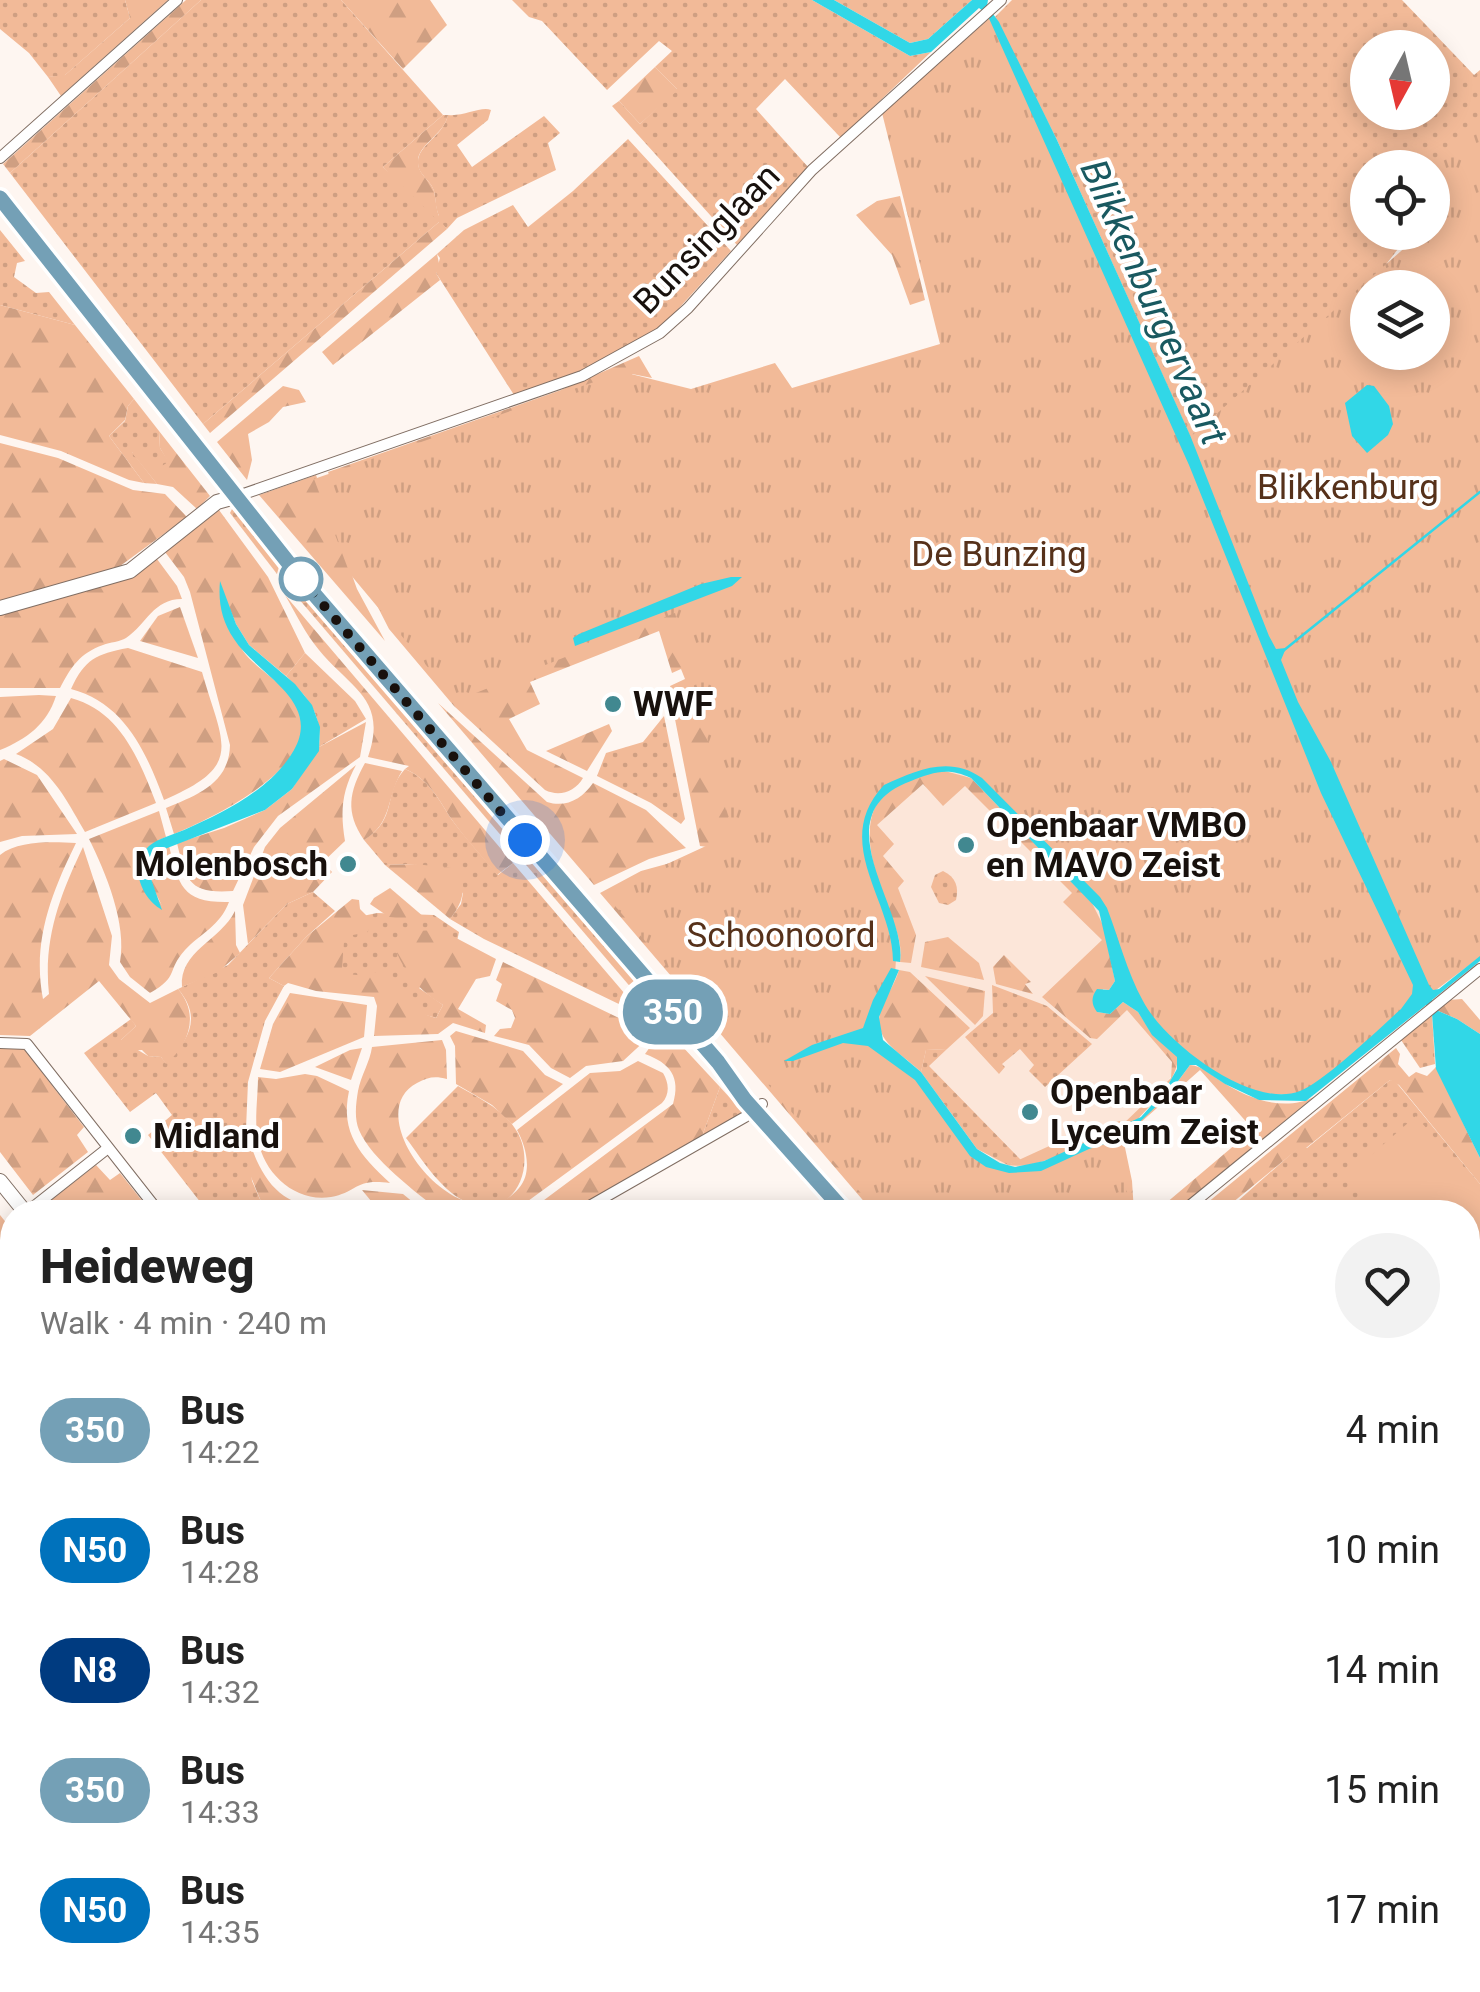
<!DOCTYPE html>
<meta charset="utf-8">
<style>
body{margin:0;font-family:Roboto,sans-serif;background:#f2f2f2;color:#222;height:100vh;display:flex;flex-direction:column;font-size:38px;white-space:nowrap}
*{box-sizing:border-box;margin:0}
p{font-size:32px;color:#767676}
.icon{flex:none;width:55px;height:55px;fill:none;stroke:currentColor;stroke-width:2;stroke-linecap:round;stroke-linejoin:round}
.map{position:relative;flex:1;overflow:hidden}
.sheet{position:absolute;left:0px;top:1200px;width:1480px;height:792px;display:flex;flex-direction:column;background:#fff;border-radius:40px 40px 0 0;box-shadow:0 5px 25px #0003}
.sheet>*{flex:none}
.badge{padding:0 20px;border-radius:32px;font-size:35px;line-height:65px}
.needle{width:65px;rotate:188deg}
.tools{position:absolute;left:1350px;top:30px;display:grid;gap:20px}
.tools a{display:grid;place-items:center;width:100px;height:100px;border-radius:50%;background:#fff;box-shadow:0 5px 25px #0003;font-size:50px}
.you{position:absolute;width:50px;height:50px;margin:-25px;border:8px solid #fff;border-radius:50%;background:#1a73e8;box-shadow:0 0 0 15px #1a73e833}
.map>.badge{position:absolute;translate:-50% -50%;box-shadow:0 0 0 5px #fff}
.round{display:grid;place-items:center;flex:none;width:105px;height:105px;border-radius:52px;background:#f2f2f2}
.summary{display:flex;align-items:center;justify-content:space-between;height:170px;padding:0 40px}
h1{font-size:48px;font-weight:800;line-height:75px}
ul{padding:0;list-style:none}
li{display:flex;align-items:center;gap:30px;height:120px;padding:0 40px}
li div{flex:1}
li b{display:block;font-size:38px}
li em{font-style:normal}
li .badge{min-width:110px;font-weight:700;text-align:center}
.map>svg:first-child{display:block}
</style>
<div class="map">
<svg width="1480" height="1992" viewBox="0 0 1480 1992">
<defs>
<pattern id="grass-dots" width="8" height="8" patternUnits="userSpaceOnUse" patternTransform="scale(2.5)"><rect width="8" height="8" fill="#f2ba98"/><path d="M2 2h.1M6 6h.1" fill="none" stroke="#cf9f82" stroke-width="1.8" stroke-linecap="round"/></pattern>
<pattern id="forest-firs" width="22" height="20" patternUnits="userSpaceOnUse" patternTransform="scale(2.5)"><rect width="22" height="20" fill="#f2ba98"/><path d="M5 1l3.5 6h-7zM16 11l3.5 6h-7z" fill="#cf9f82"/></pattern>
<pattern id="park-tufts" width="24" height="20" patternUnits="userSpaceOnUse" patternTransform="scale(2.5)"><rect width="24" height="20" fill="#f2ba98"/><path d="M3 7l-1-3M5 7V3M7 7l1-3M15 17l-1-3M17 17v-4M19 17l1-3" fill="none" stroke="#cf9f82"/></pattern>
</defs>
<rect width="100%" height="100%" fill="#fef6f1"/>
<polygon fill="#fce6d9" points="958,769 1097,898 1187,1057 1129,1129 1038,1168 1001,1168 874,1020 868,854 876,801"/>
<g fill="url(#grass-dots)" fill-rule="evenodd">
<polygon points="0,0 125,0 130,18 64,76 48,77 29,53 0,29"/>
<path d="M201,0h140l102,115 -60,52 56,49c-4,-9 -3,-16 -5,-25 -3,-11 -16,-16 -16,-28 -1,-18 25,-26 30,-48 15,2 33,-9 43,-5l-3,10 -31,25 15,22 72,-51 16,17 -12,10 8,27 -99,48 -10,11 -8,-7 -236,202 -193,-251z"/>
<polygon points="512,0 812,0 910,56 931,52 841,138 785,79 756,109 809,168 737,245 612,106 619,101 640,124 677,89 655,67 672,51 659,41 607,90 542,21 529,17"/>
<polygon points="834,0 972,0 928,39 910,43"/>
<path d="M1012,0h390l72,75 6,-5v51l-47,47h-65v64l26,1 7,12 -33,43 -173,159 -138,-307 -62,-123zM1368,48h64v64h-64z"/>
<polygon points="628,139 731,251 660,329 593,367 514,395 436,273 440,258 437,254 464,230 513,205 528,227 573,191"/>
<polygon points="0,230 25,261 17,263 14,277 36,293 49,292 75,325 0,305"/>
<polygon points="134,399 159,431 160,448 169,462 159,469 144,455 132,452 157,484 144,483 109,436 125,421 128,406"/>
<polygon points="233,507 280,563 277,574 230,513"/>
<polygon points="288,572 675,1026 639,997 286,584"/>
<path d="M305,653l50,48 11,18 -47,28c4,-32 -11,-50 -33,-71z"/>
<polygon points="664,716 685,819 681,824 651,803 597,776 606,753 643,742"/>
<path d="M405,769c24,10 34,31 47,51 14,19 31,37 46,55l15,-12 124,145 15,12 -168,-81 -34,-20 11,-15 2,-11 -48,-29 -30,1 -21,-25c35,-22 18,-46 41,-71z"/>
<path d="M943,871c13,6 16,16 13,29l-8,5 -9,-2 -8,-16 4,-12z"/>
<path d="M313,892l22,19 -29,26 -37,41 15,8 -19,35 -17,61 -2,47 6,52 10,23 -10,8h-44l-60,-77 24,-20 -16,-22 -26,19 -46,-59 47,-34 5,7 -15,14 27,16 13,1 5,6c22,-22 37,-45 12,-74l50,-24 59,-61z"/>
<polygon points="377,913 434,915 459,932 451,969 419,988 443,1005 436,1018 422,1014 411,1006 340,974 334,922"/>
<polygon points="992,985 1047,1006 1092,1044 1045,1087 1029,1071 1034,1065 1020,1049 1002,1064 1005,1067 999,1074 965,1037 993,1013"/>
<polygon points="1432,1013 1435,1064 1420,1068 1401,1040"/>
<polygon points="947,1049 929,1066 1021,1160 1008,1165 977,1149 921,1072 926,1050"/>
<polygon points="1390,1080 1395,1081 1480,1184 1480,1289 1468,1301 1468,1212 1232,1212 1230,1208 1299,1147 1307,1148"/>
<path d="M458,1086c19,11 43,22 56,41 25,34 3,92 -43,77 -29,-11 -47,-42 -65,-66z"/>
<polygon points="720,1087 743,1112 701,1139"/>
<polygon points="1478,1585 1480,1640 1468,1650 1468,1594"/>
</g>
<g fill="url(#forest-firs)">
<polygon points="125,0 168,0 61,96 48,77 65,75 130,18"/>
<polygon points="186,0 201,0 10,173 3,164"/>
<polygon points="341,0 430,0 447,25 403,69"/>
<polygon points="655,67 678,90 640,124 619,101"/>
<path d="M443,115h5c-4,20 -31,30 -30,47 0,13 13,18 16,29 3,15 2,26 13,38l-237,204 -7,-9 236,-202 -56,-55z"/>
<polygon points="900,196 925,300 910,305 892,255 856,215 877,201"/>
<polygon points="437,254 440,268 436,273 440,280 333,365 322,352"/>
<polygon points="0,305 75,325 134,399 128,406 125,420 109,436 144,483 129,480 61,451 0,435"/>
<path d="M639,356l13,22 -20,-4 45,231 267,160 -200,87 -44,-6 -29,-147 2,-5 -3,-8 15,-7 -4,-10 -9,4 -13,-42 -129,51 10,22 -31,15 18,31 56,28c-8,14 -24,19 -38,12l-91,-84 -65,-77 -23,-45 -38,-112 233,-82z"/>
<polygon points="283,386 299,390 306,402 283,407 269,422 248,434 252,460 247,480 217,442"/>
<polygon points="159,431 210,496 197,509 173,487 157,484 132,453 134,449 150,455 159,468 168,462 160,448"/>
<polygon points="0,443 58,458 133,490 165,494 187,517 116,569 0,601"/>
<polygon points="316,475 357,589 385,641 259,495"/>
<path d="M219,510l49,67 37,76 -19,23 -37,-31 -13,-21 -16,-39c7,20 12,48 23,66 16,22 49,35 58,63 16,54 -88,104 -127,120l-8,-26c31,-13 63,-24 64,-63l-40,-153 -6,-15 -19,-25z"/>
<path d="M157,559l20,27 5,13c-29,0 -35,25 -56,39 -6,4 -16,4 -23,7 -23,8 -32,22 -43,43h-60v-74l125,-35z"/>
<path d="M285,595l228,268 -16,12c-14,-18 -31,-35 -45,-55 -13,-20 -23,-41 -47,-51l4,-3 -41,-9c20,-58 -17,-68 -49,-107 -14,-17 -23,-36 -34,-55z"/>
<polygon points="180,607 198,658 140,641 158,616"/>
<path d="M128,648l74,24c21,74 43,93 -38,128 -18,-49 -40,-97 -93,-111 14,-30 25,-35 57,-41z"/>
<path d="M39,695l17,1c-9,28 -29,43 -56,54v-53z"/>
<path d="M71,698c49,13 68,61 85,105l-71,29c-18,-31 -34,-65 -69,-78l37,-25z"/>
<path d="M438,703l109,99c19,6 35,-3 46,-19l53,27 40,38 -37,11 -55,26z"/>
<path d="M366,722l-6,35 -82,59 -24,31 -21,44c-43,3 -47,-9 -56,-48l47,-15 41,-18 27,-21 27,-42z"/>
<polygon points="609,724 612,731 587,771 546,751"/>
<polygon points="4,759 37,775 77,834 22,836 0,842 0,761"/>
<path d="M365,763l37,8c-16,26 -9,52 -38,69 -19,-28 -15,-48 1,-77z"/>
<path d="M356,765c-14,26 -16,46 -11,76l-22,21 9,10 -19,20 -26,12 -39,40 -5,-39 22,-58 15,-19z"/>
<path d="M941,770l30,8 121,125 12,24 11,54 -6,9 -6,-1 -6,23 13,2 13,-12 15,10 15,23 25,22c-2,31 -31,48 -46,70l35,-31 23,-31c13,1 22,11 34,18 25,16 61,29 90,14l-140,115h-24l9,-3 97,-82 -6,-1 -50,-56 -77,68 9,43 2,31h-261l-273,-319 41,-22 51,-14 174,167 104,132 62,17 88,-45c-35,10 -74,43 -112,37l74,-34 38,-10 1,5 50,-48 1,-16 -45,-52 -30,29 -7,-1 -48,-41 60,-57 -39,-38 9,-9 -107,-107 -22,20 -20,-22 -46,41 17,19 -11,12 21,25 -6,7 18,47 -5,28 -11,-1c3,-19 -5,-36 -12,-53 -12,-34 -35,-91 1,-119 14,-10 36,-15 52,-20z"/>
<path d="M159,811l7,26 -7,3 -21,28 25,39c-10,-18 -19,-35 -6,-55l12,-6c10,40 13,57 60,56 -9,24 -28,31 -44,48 -19,21 -5,26 -35,43l-20,-16 -10,-15c7,-38 -14,-89 -31,-123z"/>
<path d="M76,843c-25,51 -44,99 -33,156l6,-5c-6,-55 11,-99 34,-147l29,89 -3,29 10,14 31,24 28,-14c22,26 11,55 -12,75l-5,-7 -13,-1 -6,-6 -22,1 1,-11 15,-14 -37,-45 -69,55 -30,-1v-180c19,-15 52,-13 76,-12z"/>
<path d="M415,864l45,5c6,20 3,34 -10,50l-65,-54z"/>
<polygon points="390,888 431,923 389,917 370,904 374,898"/>
<path d="M352,899l7,1 1,9 9,9 -1,14 -15,3 -9,7 -2,26 5,6 19,2v-6l29,8c12,19 17,34 41,40l7,-13c-23,-14 -36,-29 -47,-54l17,-20 28,-1 55,29 -6,17 -14,3 -18,30 28,16 -1,8 -32,-10 -15,11 -64,2 3,-30 -3,-9 -58,-6 -28,-8 -4,3 -15,-8 37,-41z"/>
<path d="M235,911l1,34 4,8 -22,19 -36,15c-3,-36 38,-46 53,-76z"/>
<polygon points="948,937 979,963 984,980 921,967 925,942"/>
<polygon points="1004,955 1031,982 1025,984 1033,994 996,984 993,967"/>
<polygon points="503,962 650,1033 649,1037 623,1061 586,1066 570,1078 551,1068 529,1045 494,1036 500,1029 511,1028 515,1018 512,1010 496,1001 502,984 496,980"/>
<path d="M899,970l11,2 60,56 -23,21 -21,1 -5,22c-19,-19 -52,-32 -39,-65 5,-13 13,-23 17,-37z"/>
<polygon points="925,976 985,991 983,1016 975,1025"/>
<polygon points="290,993 367,1005 364,1037 280,1072 260,1069 273,1024"/>
<polygon points="1462,999 1480,1020 1480,1034 1457,1019 1436,1010 1448,1000"/>
<polygon points="456,1031 523,1051 545,1075 563,1084 512,1124 492,1105 456,1084 455,1046 450,1036"/>
<path d="M658,1036l23,9 39,42 -19,52 -125,73h-48l145,-108c8,-27 -3,-41 -28,-50z"/>
<path d="M442,1040l4,10 1,29c-12,-3 -19,-2 -30,4 -63,33 49,169 102,105 14,-16 7,-42 -2,-58l73,-57 30,-2 18,-10 25,12c6,10 7,21 -1,30l-149,109h-72c-24,-19 -70,-53 -82,-82 -5,-12 -3,-27 -1,-39 3,-16 12,-29 14,-44z"/>
<polygon points="362,1048 351,1080 315,1067 350,1050"/>
<polygon points="1396,1048 1400,1054 1398,1064 1409,1077 1416,1072 1427,1076 1436,1067 1480,1158 1480,1184 1399,1085 1390,1080 1306,1148 1299,1148 1232,1203 1232,1212 1215,1212 1207,1203"/>
<polygon points="0,1049 24,1049 84,1127 77,1135 88,1152 33,1195 0,1152"/>
<path d="M305,1074l12,2 32,15c-9,42 11,64 41,92 -36,-5 -32,9 -59,14 -35,6 -67,-23 -73,-57 -4,-20 0,-43 0,-63l18,2z"/>
<path d="M246,1129c14,54 40,88 99,75l-10,8h-83l10,-8 -13,-32z"/>
<polygon points="96,1165 110,1180 120,1173 151,1212 46,1212 42,1207"/>
<polygon points="362,1190 403,1194 425,1212 380,1212"/>
<polygon points="0,1215 12,1230 12,1367 0,1344"/>
<polygon points="12,1591 12,1654 8,1653 0,1641 0,1595"/>
</g>
<g fill="url(#park-tufts)" fill-rule="evenodd">
<path d="M992,16l196,423 221,-195 -11,-11 34,-1 -2,-65 50,-52v842l-52,39 -120,100 -55,-3 -66,-36 -51,-53 -31,-91 -128,-134 -19,-10 -14,-1 -55,17 -13,16 -8,28v25l29,89 -2,32 -21,45 -1,24 42,30 56,76 30,18h37l81,-35 7,37 2,42h-251l-273,-319 128,-59 -57,-221 -219,88 -106,-127 -36,-95 309,-107 68,17 84,-26 17,25 148,-44 -58,-231zM1368,288h64v64h-64z"/>
<polygon points="12,1697 12,1980 427,1980 428,1992 0,1992 0,1700"/>
</g>
<g fill="#f2ba98">
<polygon points="1416,1116 1480,1191 1480,1249 1468,1260 1468,1212 1378,1212 1347,1176"/>
<polygon points="1335,1185 1359,1212 1303,1212"/>
</g>
<g fill="#31d7e7">
<path d="M812,0h22l76,43 18,-4 44,-39h16l-1,6 12,16 58,118 133,295 79,201 7,13 10,-1 -5,12 17,42 33,60 98,223 4,5 6,-1 41,-33v5l-48,39 4,10 21,9 23,15v124l-44,-89 -4,-56 -6,-8 -120,96 -47,-1 -34,-16 -29,-19h-6l-23,31 -44,42 -34,11 -48,22 -32,2 -23,-6 -16,-11 -55,-76 -47,-34 -25,-3 -50,18h-9l28,-16 51,-17 10,-28 18,-32 8,2 -20,47 4,23 38,32 56,77 23,14 15,4 29,-6 97,-44 24,-27 12,-21v-12l-25,-22 -14,-23 -15,-10 -13,12 -13,-2c-6,-8 -6,-15 0,-23l12,1 6,-9 -16,-70 -128,-133c-23,-11 -38,-6 -60,3 -92,34 -3,127 -11,181l-7,-1c0,-61 -63,-118 -9,-176 32,-15 66,-30 98,-7l118,119 7,11c12,31 20,64 36,93 21,41 109,109 157,90 24,-9 80,-63 101,-82l11,-15 1,-9 -92,-192 -132,-328 -202,-451 -8,-6 -48,44 -21,4z"/>
<polygon points="1367,385 1374,386 1389,406 1393,424 1388,435 1367,453 1352,436 1345,403"/>
<polygon points="731,577 742,577 732,586 575,646 573,638 579,634 701,584"/>
<path d="M220,581l16,43 13,21 46,39 17,21 8,22 -1,24 -27,38 -27,21 -108,42 -7,24 12,34c-21,-12 -34,-44 -13,-64 10,-8 23,-11 35,-16 39,-17 88,-41 110,-80 28,-50 -37,-75 -60,-111 -12,-18 -16,-36 -14,-58z"/>
</g>
<g fill="none" stroke-linecap="round" stroke-linejoin="round">
<polyline stroke="#31d7e7" stroke-width="2.5" points="1283,651 1480,492"/>
<g stroke="#806e63" stroke-width="12">
<g id="street">
<polyline points="0,158 177,0"/>
<polyline points="235,497 582,376 660,333 688,308 812,170 1001,0"/>
<polyline points="0,1043 27,1044 159,1212"/>
<polyline points="27,1212 108,1148"/>
<polyline points="579,1212 745,1117 762,1104"/>
<polyline points="1182,1212 1480,969"/>
<polyline points="0,1363 12,1383"/>
<polyline points="0,1512 12,1508"/>
<polyline points="1468,1516 1480,1506"/>
<polyline points="1468,1531 1480,1545"/>
<polyline points="0,1694 12,1691"/>
<polyline points="1468,1800 1480,1789"/>
<polyline points="1468,1886 1480,1875"/>
<polyline points="1468,1905 1480,1920"/>
<polyline points="970,1980 974,1992"/>
<polyline points="586,1992 626,1980"/>
<polyline points="1222,1992 1236,1980"/>
<polyline points="1259,1992 1273,1980"/>
<polyline points="1464,1992 1480,1978"/>
</g>
</g>
<g stroke="#806e63" stroke-width="16">
<g id="secondary">
<polyline points="0,608 130,571 217,502 235,497"/>
<polyline points="0,1181 25,1212"/>
<polyline points="1154,1980 1162,1992"/>
<polyline points="1324,1980 1334,1992"/>
</g>
</g>
<g stroke="#806e63" stroke-width="18">
<g id="primary">
<polyline points="0,198 302,580 719,1062 745,1100 845,1212"/>
<path d="M447,1992c10,-16 28,-14 38,0"/>
<polyline points="527,1992 568,1980"/>
</g>
</g>
<use href="#street" stroke="#fff" stroke-width="10"/>
<use href="#secondary" stroke="#fff" stroke-width="14"/>
<use href="#primary" stroke="#fff" stroke-width="15"/>
</g>
<g fill="none" stroke-linecap="round" stroke-linejoin="round">
<g stroke="#fff" stroke-width="22">
<polyline id="line" points="0,198 302,580 718,1062 745,1100 845,1212"/>
</g>
<use href="#line" stroke="#74a0b6" stroke-width="15"/>
<polyline stroke="#18110d" stroke-width="10" stroke-dasharray="0 18" points="301,579 525,840"/>
</g>
<circle fill="#fff" stroke="#74a0b6" stroke-width="5" cx="301" cy="579" r="20"/>
<g fill="#418890" stroke="#fff" stroke-width="4">
<circle cx="613" cy="704" r="10"/>
<circle cx="966" cy="845" r="10"/>
<circle cx="348" cy="864" r="10"/>
<circle cx="1030" cy="1112" r="10"/>
<circle cx="133" cy="1136" r="10"/>
</g>
<g text-anchor="middle" dominant-baseline="central" stroke-width="8" stroke-linejoin="round" paint-order="stroke">
<g font-size="35" fill="#18110d" stroke="#fff">
<text transform="translate(707 239) rotate(-46)">Bunsinglaan</text>
</g>
<g font-size="35" fill="#56311a" stroke="#fff">
<text x="1348" y="487">Blikkenburg</text>
<text x="999" y="554">De Bunzing</text>
<text x="781" y="935">Schoonoord</text>
</g>
<g font-size="35" font-weight="bold" fill="#18110d" stroke="#fff" text-anchor="start">
<text x="633" y="704">WWF</text>
<text x="986" y="825">Openbaar VMBO<tspan x="986" dy="40">en MAVO Zeist</tspan></text>
<text x="328" y="864" text-anchor="end">Molenbosch</text>
<text x="1050" y="1092">Openbaar<tspan x="1050" dy="40">Lyceum Zeist</tspan></text>
<text x="153" y="1136">Midland</text>
</g>
<g font-size="38" font-style="italic" fill="#195960" stroke="#fff">
<text transform="translate(1154 302) rotate(66)">Blikkenburgervaart</text>
</g>
</g>
</svg>
<div class="tools">
<a><svg class="needle" viewBox="-14 -14 28 28"><path d="M0-13l5 13h-10z" fill="#e53935"/><path d="M0 13l5-13h-10z" fill="#767676"/></svg></a>
<a><svg class="icon" aria-label="locate" viewBox="0 0 24 24"><circle cx="12" cy="12" r="6"/><path d="M12 2v4M12 18v4M2 12h4M18 12h4"/></svg></a>
<a><svg class="icon" aria-label="layers" viewBox="0 0 24 24"><path d="M12 4l9 5-9 5-9-5zM3 14l9 5 9-5"/></svg></a>
</div>
<div class="you" style="left:525px;top:840px"></div>
<b class="badge" style="left:673px;top:1012px;background:#74a0b6;color:#fff">350</b>
<section class="sheet">
<div class="summary"><div><h1>Heideweg</h1><p>Walk · 4 min · 240 m</p></div><a class="round"><svg class="icon" aria-label="heart" viewBox="0 0 24 24"><path d="M12 20l-8-8c-3-5 5-10 8-4 3-6 11-1 8 4z"/></svg></a></div>
<ul>
<li><span class="badge" style="background:#74a0b6;color:#fff">350</span><div><b>Bus</b><p>14:22</p></div><em>4 min</em></li>
<li><span class="badge" style="background:#0072bc;color:#fff">N50</span><div><b>Bus</b><p>14:28</p></div><em>10 min</em></li>
<li><span class="badge" style="background:#003b80;color:#fff">N8</span><div><b>Bus</b><p>14:32</p></div><em>14 min</em></li>
<li><span class="badge" style="background:#74a0b6;color:#fff">350</span><div><b>Bus</b><p>14:33</p></div><em>15 min</em></li>
<li><span class="badge" style="background:#0072bc;color:#fff">N50</span><div><b>Bus</b><p>14:35</p></div><em>17 min</em></li>
</ul>
</section>
</div>
